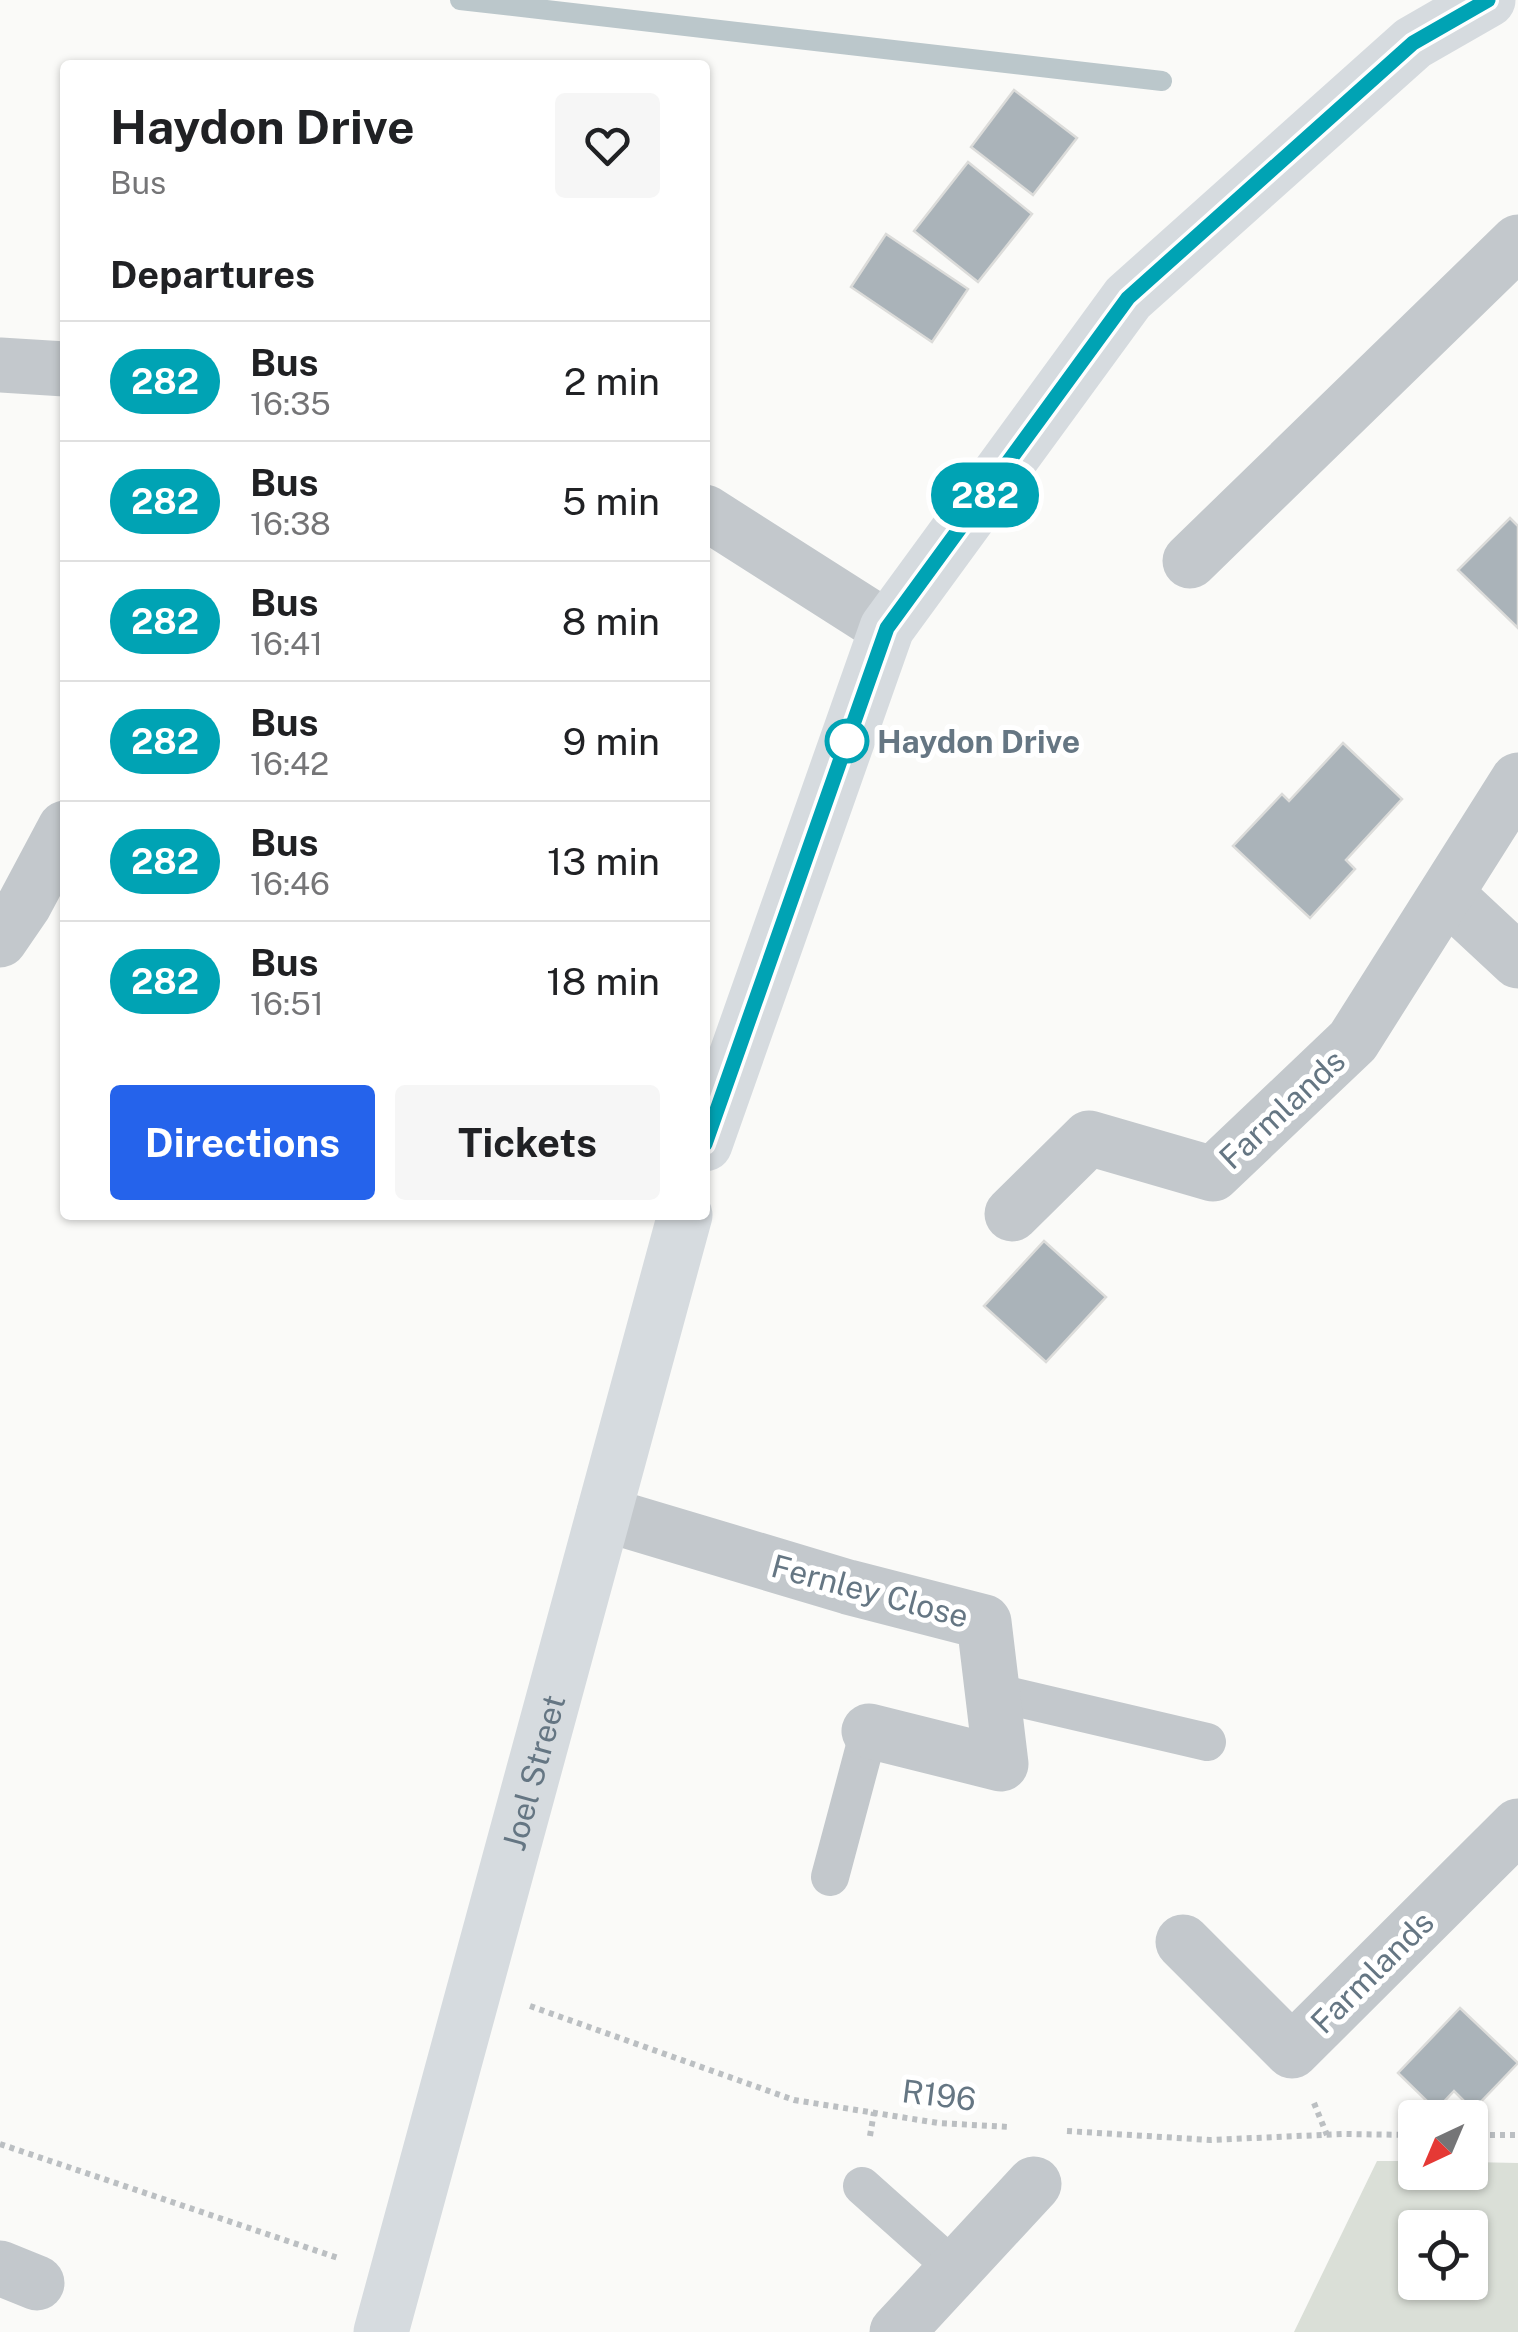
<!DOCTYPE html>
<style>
body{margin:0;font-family:"Public Sans",sans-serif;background:#f6f6f6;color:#202124;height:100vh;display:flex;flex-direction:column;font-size:38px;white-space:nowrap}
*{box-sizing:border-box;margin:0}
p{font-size:32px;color:#757577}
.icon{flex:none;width:55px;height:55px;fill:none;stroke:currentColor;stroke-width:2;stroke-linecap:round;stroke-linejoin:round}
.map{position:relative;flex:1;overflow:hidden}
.details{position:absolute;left:60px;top:60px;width:650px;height:1160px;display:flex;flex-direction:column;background:#fff;border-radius:10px;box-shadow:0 2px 8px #0004}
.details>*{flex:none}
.badge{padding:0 20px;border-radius:32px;font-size:35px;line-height:65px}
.needle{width:65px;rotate:224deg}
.tools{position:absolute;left:1398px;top:2100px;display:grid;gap:20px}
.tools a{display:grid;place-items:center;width:90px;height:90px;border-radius:10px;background:#fff;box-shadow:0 2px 8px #0004;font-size:50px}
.map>.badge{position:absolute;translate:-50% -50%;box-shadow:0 0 0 5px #fff}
h2{padding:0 50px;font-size:38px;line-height:90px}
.round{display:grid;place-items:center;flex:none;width:105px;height:105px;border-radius:10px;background:#f6f6f6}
.overview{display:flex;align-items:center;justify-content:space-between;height:170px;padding:0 50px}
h1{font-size:48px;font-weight:700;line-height:75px}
.action{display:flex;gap:20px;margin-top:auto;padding:20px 50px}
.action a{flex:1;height:115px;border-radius:10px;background:#2563eb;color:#fff;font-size:40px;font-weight:700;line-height:115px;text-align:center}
.action a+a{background:#f6f6f6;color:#202124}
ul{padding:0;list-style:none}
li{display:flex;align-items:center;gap:30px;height:120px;padding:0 50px;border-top:2px solid #e0e0e0}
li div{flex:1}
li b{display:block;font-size:38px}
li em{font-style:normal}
li .badge{min-width:110px;font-weight:700;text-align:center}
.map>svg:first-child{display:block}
</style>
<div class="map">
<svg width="1518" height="2332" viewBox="0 0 1518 2332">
<rect width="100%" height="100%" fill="#fafaf8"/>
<path fill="#dadfd7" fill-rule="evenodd" d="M1377,2161h38v11h55v-10l48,1v169h-224zM1415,2228h55v54h-55z"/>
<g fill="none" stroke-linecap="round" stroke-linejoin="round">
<polyline stroke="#bbc7cb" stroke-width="20" points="460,0 1162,81"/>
</g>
<g fill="#aab3b9" stroke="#dcdcda" stroke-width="2.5">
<polygon points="1014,90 1077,138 1033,195 971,147"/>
<polygon points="968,162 1032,214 978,282 914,231"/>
<polygon points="886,234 968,289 932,342 851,287"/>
<polygon points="1510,518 1518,526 1518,628 1458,570"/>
<polygon points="1343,743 1402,799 1346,860 1355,869 1310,918 1233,846 1282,794 1289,801"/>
<polygon points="1044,1241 1106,1297 1046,1362 984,1306"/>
<polygon points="1460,2008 1518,2063 1473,2110 1454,2091 1436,2110 1398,2073"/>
</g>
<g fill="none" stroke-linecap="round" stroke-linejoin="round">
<g stroke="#bbbfc2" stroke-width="6" stroke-dasharray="5 5" stroke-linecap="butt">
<polyline points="530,2006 794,2100 938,2123 1009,2127"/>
<polyline points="1314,2103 1327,2135"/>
<polyline points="1067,2131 1210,2140 1343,2134 1415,2135"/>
<polyline points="1470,2135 1518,2135"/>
<polyline points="870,2136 874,2112"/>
<polyline points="0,2144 338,2258"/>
</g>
<g stroke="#c3c8cc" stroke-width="38">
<polyline points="993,1692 1207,1742"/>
<polyline points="830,1877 869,1731"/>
<polyline points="862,2186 955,2269"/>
</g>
<g stroke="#c3c8cc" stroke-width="55">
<polyline points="0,365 65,369"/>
<polyline points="705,512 887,628"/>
<polyline points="1190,561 1518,242"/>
<polyline points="1447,895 1518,961"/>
<polyline points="0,940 24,905 65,828"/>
<polyline points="1012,1214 1089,1138 1213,1174 1353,1041 1518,780"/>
<polyline points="604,1514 848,1587 984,1622 1001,1764 869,1731"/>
<polyline points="1183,1942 1292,2051 1518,1826"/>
<polyline points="0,2268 37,2283"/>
<polyline points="897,2332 1034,2184"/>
</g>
<g stroke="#d6dbdf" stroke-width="55">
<polyline points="705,1144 887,628 1128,298 1413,43 1488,0"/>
<path id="s1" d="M381,2332l304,-1117"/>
</g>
</g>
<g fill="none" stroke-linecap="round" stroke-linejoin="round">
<g stroke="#fff" stroke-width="22">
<polyline id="line" points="705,1144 887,628 1128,298 1413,43 1488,0"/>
</g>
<use href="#line" stroke="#00a3b4" stroke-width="15"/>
</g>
<circle fill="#fff" stroke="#00a3b4" stroke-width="5" cx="847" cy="741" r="20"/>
<g text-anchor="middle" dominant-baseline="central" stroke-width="10" stroke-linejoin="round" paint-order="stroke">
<g font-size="32" font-weight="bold" fill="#657683" stroke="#fff" text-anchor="start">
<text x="877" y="741">Haydon Drive</text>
</g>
<g font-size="32" fill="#657683" stroke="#fff">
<text transform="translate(1282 1109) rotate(-43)">Farmlands</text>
<text transform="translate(870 1591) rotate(15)">Fernley Close</text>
<text stroke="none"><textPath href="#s1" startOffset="580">Joel Street</textPath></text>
<text transform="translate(1372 1972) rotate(-45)">Farmlands</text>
<text transform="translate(939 2095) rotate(7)">R196</text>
</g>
</g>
</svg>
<div class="tools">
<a><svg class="needle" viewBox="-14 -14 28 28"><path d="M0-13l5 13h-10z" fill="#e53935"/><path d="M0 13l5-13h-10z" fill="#757577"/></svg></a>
<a><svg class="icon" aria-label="locate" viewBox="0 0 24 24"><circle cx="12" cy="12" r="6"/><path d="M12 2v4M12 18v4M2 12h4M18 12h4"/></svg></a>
</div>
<b class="badge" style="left:985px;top:495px;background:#00a3b4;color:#fff">282</b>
<section class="details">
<div class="overview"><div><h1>Haydon Drive</h1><p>Bus</p></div><a class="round"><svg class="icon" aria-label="heart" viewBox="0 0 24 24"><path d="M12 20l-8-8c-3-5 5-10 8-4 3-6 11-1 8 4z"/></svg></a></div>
<h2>Departures</h2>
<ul>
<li><span class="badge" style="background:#00a3b4;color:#fff">282</span><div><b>Bus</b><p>16:35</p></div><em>2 min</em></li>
<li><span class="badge" style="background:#00a3b4;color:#fff">282</span><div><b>Bus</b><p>16:38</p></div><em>5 min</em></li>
<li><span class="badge" style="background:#00a3b4;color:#fff">282</span><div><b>Bus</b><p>16:41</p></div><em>8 min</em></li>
<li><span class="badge" style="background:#00a3b4;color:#fff">282</span><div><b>Bus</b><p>16:42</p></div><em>9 min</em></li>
<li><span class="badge" style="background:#00a3b4;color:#fff">282</span><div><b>Bus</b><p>16:46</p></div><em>13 min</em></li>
<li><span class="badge" style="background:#00a3b4;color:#fff">282</span><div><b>Bus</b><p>16:51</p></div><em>18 min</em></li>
</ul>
<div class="action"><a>Directions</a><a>Tickets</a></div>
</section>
</div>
